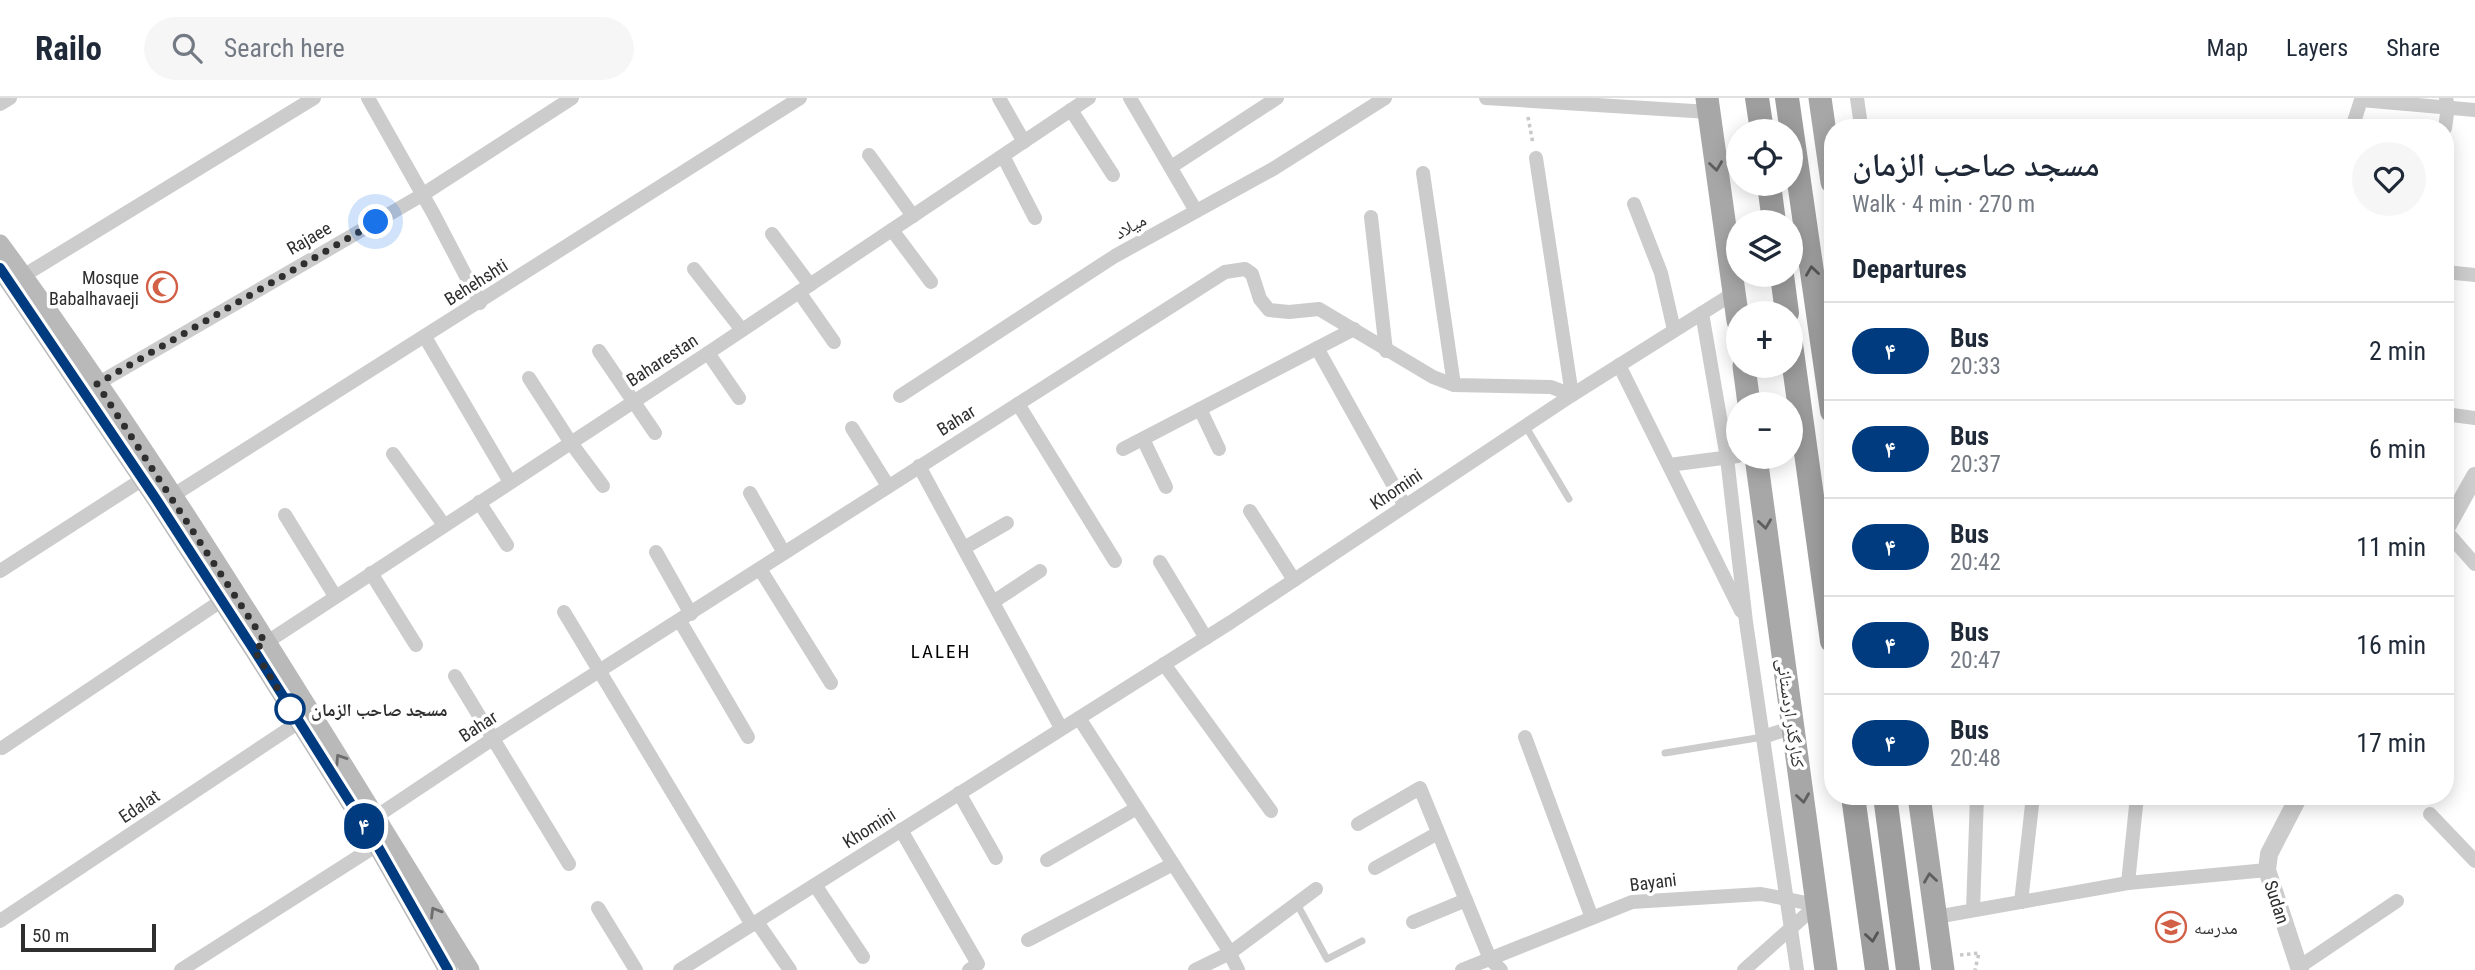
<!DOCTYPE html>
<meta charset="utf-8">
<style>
body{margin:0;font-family:"Roboto Condensed","Noto Naskh Arabic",sans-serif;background:#f6f6f7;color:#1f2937;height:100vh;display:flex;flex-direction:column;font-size:26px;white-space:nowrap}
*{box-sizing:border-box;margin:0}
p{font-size:23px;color:#747a83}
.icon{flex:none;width:38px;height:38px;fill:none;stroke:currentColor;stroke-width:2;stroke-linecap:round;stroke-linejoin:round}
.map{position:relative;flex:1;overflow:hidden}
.side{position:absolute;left:1824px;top:21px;width:630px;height:686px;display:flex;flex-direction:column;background:#fff;border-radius:28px;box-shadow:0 4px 18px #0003}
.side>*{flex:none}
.badge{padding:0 14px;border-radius:23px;font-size:24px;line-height:46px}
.tools{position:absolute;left:1726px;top:21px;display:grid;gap:14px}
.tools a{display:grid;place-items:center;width:77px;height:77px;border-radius:50%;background:#fff;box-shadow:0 4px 18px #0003;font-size:35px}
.scale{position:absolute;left:21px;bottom:18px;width:135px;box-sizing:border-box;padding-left:7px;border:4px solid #2f2f2f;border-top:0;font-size:19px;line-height:24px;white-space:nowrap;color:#2f2f2f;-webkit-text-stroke:5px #fff;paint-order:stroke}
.you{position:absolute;width:35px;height:35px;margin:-18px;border:5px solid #fff;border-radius:50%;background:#1a73e8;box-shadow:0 0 0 10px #1a73e833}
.map>.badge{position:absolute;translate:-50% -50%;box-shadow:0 0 0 4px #fff}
h2{padding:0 28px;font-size:26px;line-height:63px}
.round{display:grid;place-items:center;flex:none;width:74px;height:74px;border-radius:37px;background:#f6f6f7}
.head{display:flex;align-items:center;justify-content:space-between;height:119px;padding:0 28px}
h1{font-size:33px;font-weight:600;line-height:52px}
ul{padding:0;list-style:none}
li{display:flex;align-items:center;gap:21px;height:98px;padding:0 28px;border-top:2px solid #e0e1e3}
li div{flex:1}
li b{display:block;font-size:26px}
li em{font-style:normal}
li .badge{min-width:77px;font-weight:700;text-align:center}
header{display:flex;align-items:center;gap:42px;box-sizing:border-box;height:98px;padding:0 35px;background:#fff;border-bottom:2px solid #e0e1e3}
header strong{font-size:33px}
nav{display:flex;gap:38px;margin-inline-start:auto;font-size:24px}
.search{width:490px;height:63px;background:#f6f6f7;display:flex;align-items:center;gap:18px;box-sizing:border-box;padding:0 24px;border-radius:38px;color:#747a83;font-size:26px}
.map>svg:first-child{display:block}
</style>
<header>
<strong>Railo</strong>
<div class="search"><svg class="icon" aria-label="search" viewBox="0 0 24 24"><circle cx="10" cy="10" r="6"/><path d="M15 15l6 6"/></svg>Search here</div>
<nav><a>Map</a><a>Layers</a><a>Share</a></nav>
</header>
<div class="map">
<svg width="2475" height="872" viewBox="0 0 2475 872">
<rect width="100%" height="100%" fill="#fff"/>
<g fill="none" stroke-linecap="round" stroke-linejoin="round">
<g stroke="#c9c9c9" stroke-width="3.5" stroke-dasharray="3.5 3.5" stroke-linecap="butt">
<polyline points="1528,19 1533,46"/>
<polyline points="1960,857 1979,855 1975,872"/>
</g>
<g stroke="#ccc" stroke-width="7">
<polyline points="1526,329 1569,401"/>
<polyline points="1665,655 1763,639"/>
<polyline points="1297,806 1327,861 1362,843"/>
</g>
<g stroke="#ccc" stroke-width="14">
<polyline points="368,0 433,115 480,205"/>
<polyline points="999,0 1024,44"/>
<polyline points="1130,0 1196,113"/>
<polyline points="1486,0 1709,14"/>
<polyline points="1857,0 1861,28"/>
<polyline points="0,6 10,0"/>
<polyline points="1071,12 1113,77"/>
<polyline points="2352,30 2361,2 2475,12"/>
<polyline points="2445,30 2448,9 2446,0"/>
<polyline points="869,57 913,118"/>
<polyline points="1003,58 1035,120"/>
<polyline points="1171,69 1277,0"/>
<polyline points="1423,75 1454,287"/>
<polyline points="1634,106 1661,175 1674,232"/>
<polyline points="1371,119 1386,253"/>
<polyline points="892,132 931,184"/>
<polyline points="772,136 810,187"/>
<polyline points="694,171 742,232"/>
<polyline points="2445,174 2475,177"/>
<polyline points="23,178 314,0"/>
<polyline points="799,194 834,244"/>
<polyline points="1702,215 1727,360 1746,524 1797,872"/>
<polyline points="425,239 510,384"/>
<polyline points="1317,250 1405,408"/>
<polyline points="599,253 655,335"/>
<polyline points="708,255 739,300"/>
<polyline points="1619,267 1741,513"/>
<polyline points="529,280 571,345 603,388"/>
<polyline points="97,286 422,97 572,0"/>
<polyline points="900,298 1115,158 1273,71 1385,0"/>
<polyline points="1018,306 1115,463"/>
<polyline points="1200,311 1219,351"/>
<polyline points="2445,316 2475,320"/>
<polyline points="852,330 888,388"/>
<polyline points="1143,341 1166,389"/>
<polyline points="1123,351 1354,231"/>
<polyline points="393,356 444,427"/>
<polyline points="1669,367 1738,358"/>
<polyline points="919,368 1061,630"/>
<polyline points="750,395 784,455"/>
<polyline points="172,398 800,0"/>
<polyline points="479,404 507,447"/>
<polyline points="1250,413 1294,482"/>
<polyline points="285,417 335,498"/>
<polyline points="2445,432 2475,466"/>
<polyline points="964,450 1007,425"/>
<polyline points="656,454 691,516"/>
<polyline points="1160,464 1206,540"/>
<polyline points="760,471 831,585"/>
<polyline points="0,473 143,381"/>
<polyline points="371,475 416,547"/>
<polyline points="993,504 1040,473"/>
<polyline points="564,514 752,827"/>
<polyline points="680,523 748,639"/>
<polyline points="261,548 708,255 1089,0"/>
<polyline points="1164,566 1271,713"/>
<polyline points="455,578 569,766"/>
<polyline points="1079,620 1226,848 1238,872"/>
<polyline points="1525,639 1592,820"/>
<polyline points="1763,639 1793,629"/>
<polyline points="2,650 221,503"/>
<polyline points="959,695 996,760"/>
<polyline points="2430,716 2475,763"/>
<polyline points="377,718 494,640 1225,174 1245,171 1252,176 1260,201 1269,212 1289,214 1319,211 1433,279 1454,287 1551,289 1572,297 1536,60"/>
<polyline points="1358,726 1420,690 1490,861 1501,872"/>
<polyline points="901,732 978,866 969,872"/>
<polyline points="1047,762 1137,710"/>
<polyline points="1375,770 1438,735"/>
<polyline points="2128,785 2137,698"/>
<polyline points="815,787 863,859"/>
<polyline points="2021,804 2033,698"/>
<polyline points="598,810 636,872"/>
<polyline points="1973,812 1977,698"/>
<polyline points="1936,819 2128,785 2267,772"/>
<polyline points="0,823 299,624"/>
<polyline points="757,824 790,872"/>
<polyline points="1413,824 1466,802"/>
<polyline points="1028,842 1173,766"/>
<polyline points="2299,869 2397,803"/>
<polyline points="181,872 377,747"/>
<polyline points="680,872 1231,524 1572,297 1734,195"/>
<polyline points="1195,872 1230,855 1316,791"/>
<polyline points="1462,872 1632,804 1761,796 1817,807"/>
<polyline points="1744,872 1817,807"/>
</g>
<g stroke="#ccc" stroke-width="18">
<polyline points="2445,432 2475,378"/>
<polyline points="2299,698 2269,756 2267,772 2300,872"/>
</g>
<g stroke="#b9b9b9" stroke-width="19">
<path d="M0,146c170,232 318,481 470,726"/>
<polyline points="0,170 156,401 254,552 377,747 448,872"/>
</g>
<g stroke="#a7a7a7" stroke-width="23">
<polyline points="1707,0 1738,223"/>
<polyline points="1820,0 1832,84"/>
<polyline points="1744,268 1749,306"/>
<polyline points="1756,359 1826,872"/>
<polyline points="1919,698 1943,872"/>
</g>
<g stroke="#9e9e9e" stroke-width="24">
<polyline points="1757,0 1762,33"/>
<polyline points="1787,0 1832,313"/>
<polyline points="1769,86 1774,124"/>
<polyline points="1782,177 1787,215"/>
<polyline points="1790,239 1832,543"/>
<polyline points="1853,698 1877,872"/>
<polyline points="1885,698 1908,872"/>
</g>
</g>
<defs><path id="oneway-chevron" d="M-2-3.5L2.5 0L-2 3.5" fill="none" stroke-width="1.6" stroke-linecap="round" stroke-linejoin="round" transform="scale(1.75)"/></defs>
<g stroke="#5f5f5f">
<use href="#oneway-chevron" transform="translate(1716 68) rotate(82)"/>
<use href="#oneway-chevron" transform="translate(1765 426) rotate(82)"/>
<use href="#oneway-chevron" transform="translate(1803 700) rotate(82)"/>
<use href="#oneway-chevron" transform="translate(1930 780) rotate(-98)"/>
</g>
<g stroke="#565656">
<use href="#oneway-chevron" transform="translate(1812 173) rotate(-98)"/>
<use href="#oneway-chevron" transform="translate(1872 839) rotate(82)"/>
</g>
<g stroke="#6d6d6d">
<use href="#oneway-chevron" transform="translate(340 661) rotate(-123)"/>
<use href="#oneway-chevron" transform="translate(435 814) rotate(-121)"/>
</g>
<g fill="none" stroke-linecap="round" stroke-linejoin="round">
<g stroke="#fff" stroke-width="16">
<polyline id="line" points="0,170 156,401 254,552 377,747 448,872"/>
</g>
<use href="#line" stroke="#003b80" stroke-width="10"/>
<polyline stroke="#2f2f2f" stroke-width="7" stroke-dasharray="0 12.6" points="290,611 254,552 265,544 97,286 376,124"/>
</g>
<defs>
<g id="mosque-ring" transform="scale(1.575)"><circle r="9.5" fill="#fff" stroke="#d16046" stroke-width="1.5"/><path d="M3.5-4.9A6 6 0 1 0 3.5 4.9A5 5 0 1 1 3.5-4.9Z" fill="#d16046"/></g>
<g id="school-ring" transform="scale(1.575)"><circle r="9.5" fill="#fff" stroke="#d16046" stroke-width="1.5"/><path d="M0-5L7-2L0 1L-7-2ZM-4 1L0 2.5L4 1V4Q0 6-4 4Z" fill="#d16046"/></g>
</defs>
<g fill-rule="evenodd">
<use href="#mosque-ring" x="162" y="189"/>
<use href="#school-ring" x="2171" y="829"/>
</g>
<circle fill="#fff" stroke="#003b80" stroke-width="3.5" cx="290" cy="611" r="14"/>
<g text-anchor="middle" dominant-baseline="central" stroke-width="7" stroke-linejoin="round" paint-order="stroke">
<g font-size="18" fill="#2f2f2f" stroke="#fff">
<text transform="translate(1130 128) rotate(-29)">میلاد</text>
<text transform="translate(309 140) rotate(-30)">Rajaee</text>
<text transform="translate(476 184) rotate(-32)">Behehshti</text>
<text transform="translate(662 262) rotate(-33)">Baharestan</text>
<text transform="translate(956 322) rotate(-32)">Bahar</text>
<text transform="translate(1396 391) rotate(-34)">Khomini</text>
<text transform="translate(1791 615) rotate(82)">کنارگذر اردستانی</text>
<text transform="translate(478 628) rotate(-33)">Bahar</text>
<text transform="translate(139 708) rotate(-34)">Edalat</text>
<text transform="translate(869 730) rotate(-32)">Khomini</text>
<text transform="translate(1653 784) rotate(-7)">Bayani</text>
<text transform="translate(2277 804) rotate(72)">Sudan</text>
</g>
<g font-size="18" fill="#2f2f2f" stroke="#fff" text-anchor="end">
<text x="139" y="179">Mosque<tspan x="139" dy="21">Babalhavaeji</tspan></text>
<text x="2194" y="829" text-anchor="start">مدرسه</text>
</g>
<g font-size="18" font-weight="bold" fill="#2f2f2f" stroke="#fff" text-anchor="start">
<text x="311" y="611">مسجد صاحب الزمان</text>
</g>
<g font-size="19" letter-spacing="2" fill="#000" stroke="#fff">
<text x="941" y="553">LALEH</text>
</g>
</g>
</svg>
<div class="tools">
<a><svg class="icon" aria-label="locate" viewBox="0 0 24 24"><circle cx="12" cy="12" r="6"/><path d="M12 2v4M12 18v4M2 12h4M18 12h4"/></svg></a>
<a><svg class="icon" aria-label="layers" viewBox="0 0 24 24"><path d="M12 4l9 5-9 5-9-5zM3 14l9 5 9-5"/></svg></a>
<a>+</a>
<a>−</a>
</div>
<div class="scale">50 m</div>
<div class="you" style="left:376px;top:124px"></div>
<b class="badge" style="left:364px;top:728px;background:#003b80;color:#fff">۴</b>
<section class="side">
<div class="head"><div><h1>مسجد صاحب الزمان</h1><p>Walk · 4 min · 270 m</p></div><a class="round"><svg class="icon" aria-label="heart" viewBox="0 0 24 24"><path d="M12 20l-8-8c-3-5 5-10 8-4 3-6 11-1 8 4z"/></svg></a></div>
<h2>Departures</h2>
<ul>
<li><span class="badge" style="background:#003b80;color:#fff">۴</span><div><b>Bus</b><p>20:33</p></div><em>2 min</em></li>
<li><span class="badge" style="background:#003b80;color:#fff">۴</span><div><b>Bus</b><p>20:37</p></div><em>6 min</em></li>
<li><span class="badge" style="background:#003b80;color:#fff">۴</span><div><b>Bus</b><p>20:42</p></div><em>11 min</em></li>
<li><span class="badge" style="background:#003b80;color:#fff">۴</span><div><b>Bus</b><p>20:47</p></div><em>16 min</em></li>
<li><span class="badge" style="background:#003b80;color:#fff">۴</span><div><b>Bus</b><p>20:48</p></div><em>17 min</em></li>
</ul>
</section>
</div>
